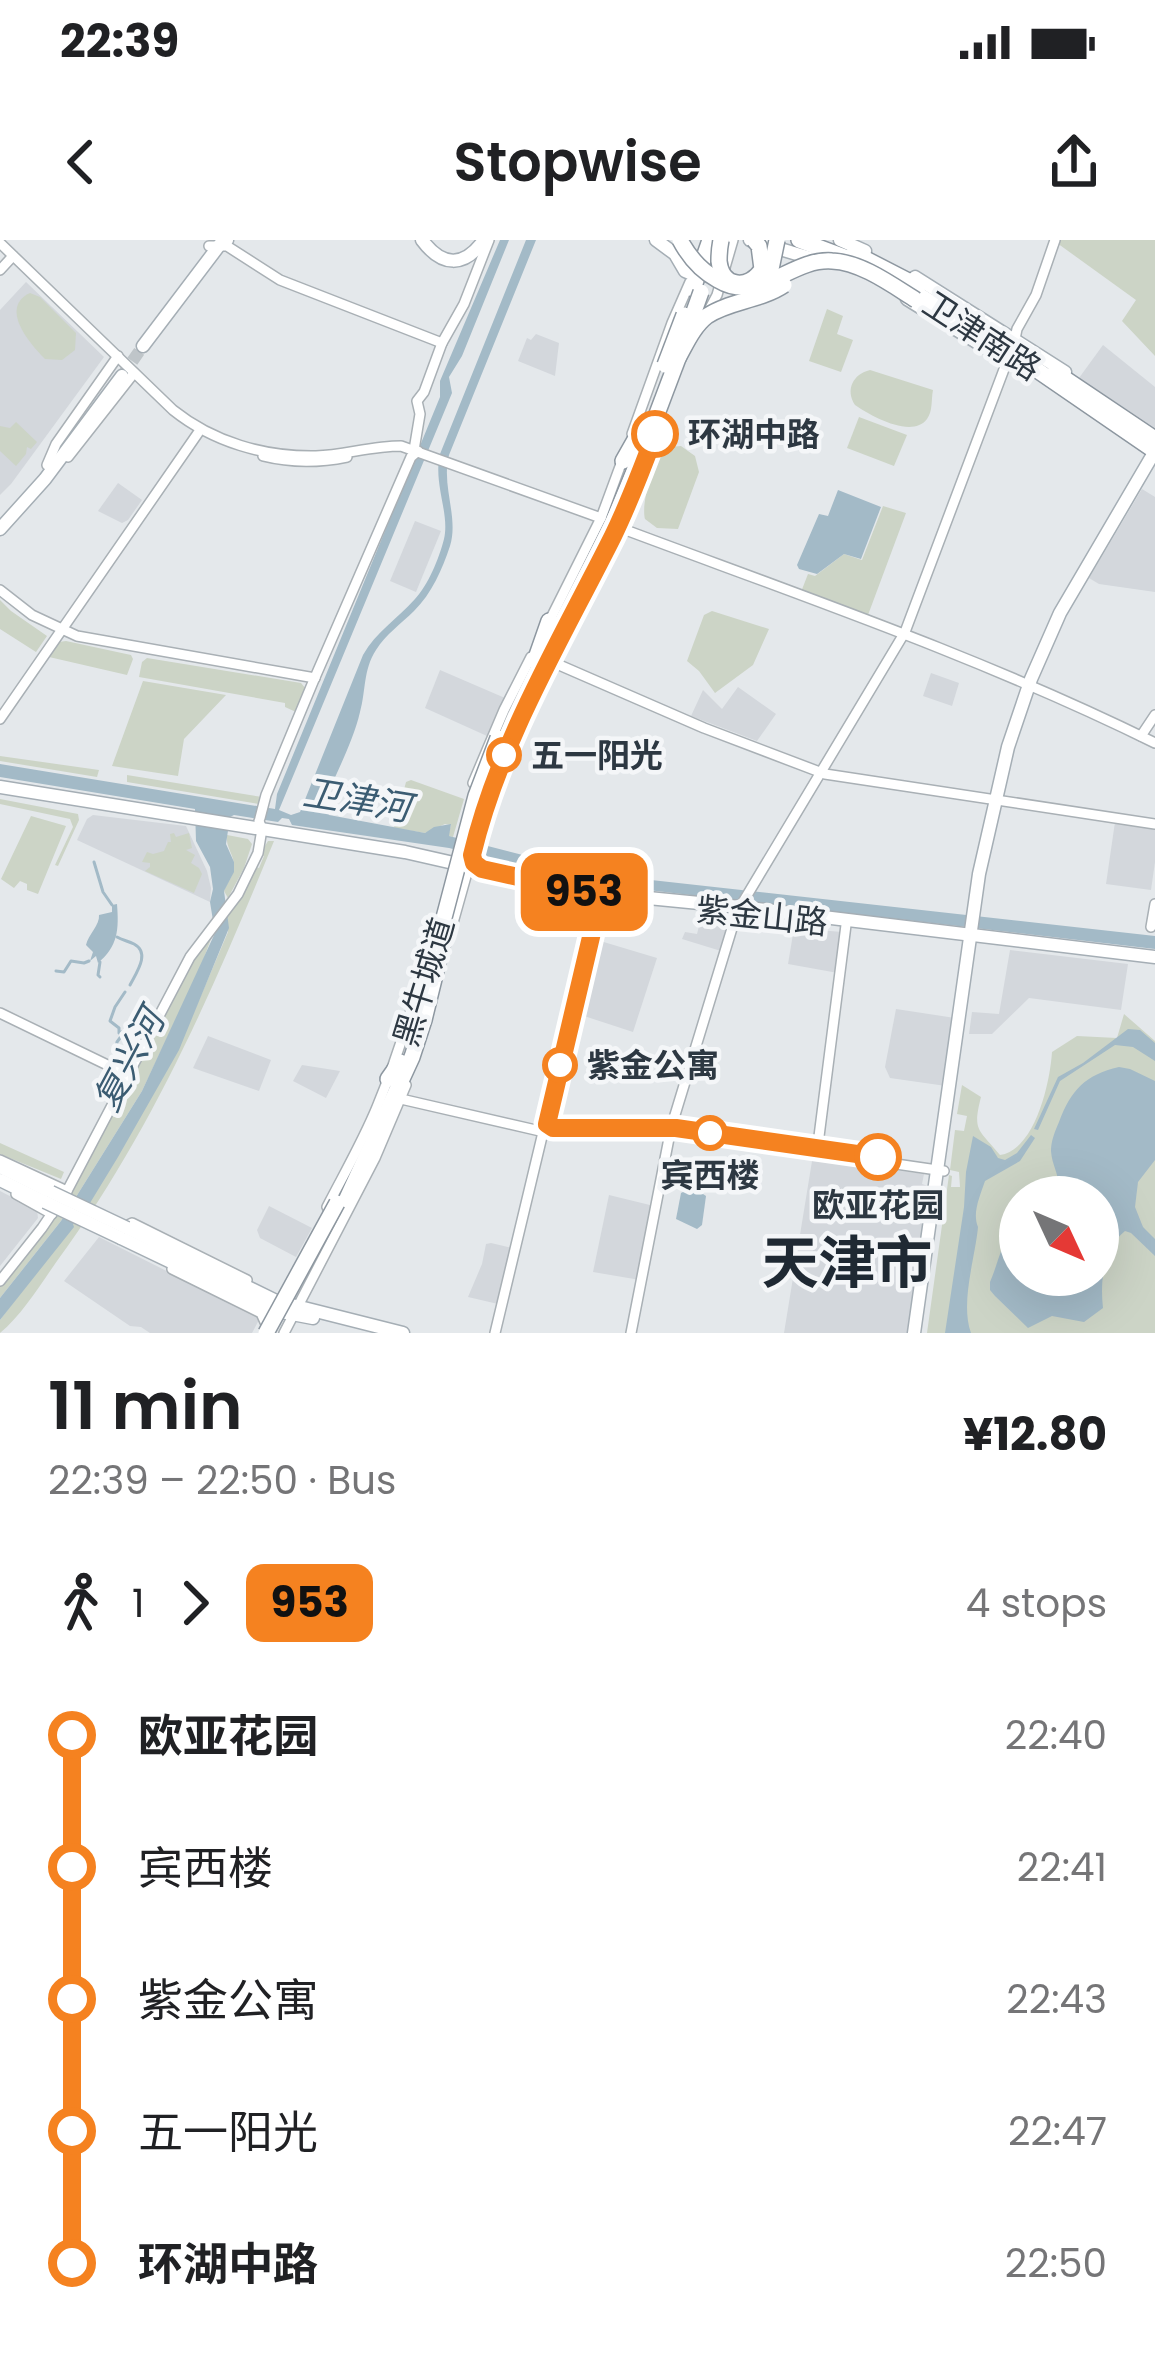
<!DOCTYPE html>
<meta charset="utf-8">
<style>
body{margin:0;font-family:Poppins,"Noto Sans SC",sans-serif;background:#f2f2f2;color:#202124;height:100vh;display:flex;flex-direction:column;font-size:45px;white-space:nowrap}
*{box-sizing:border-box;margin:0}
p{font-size:39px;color:#757577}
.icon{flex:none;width:66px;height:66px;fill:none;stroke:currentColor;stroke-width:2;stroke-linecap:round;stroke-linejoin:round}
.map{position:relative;height:1093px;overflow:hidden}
.details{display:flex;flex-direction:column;background:#fff;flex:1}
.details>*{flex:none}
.badge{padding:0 24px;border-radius:18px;font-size:42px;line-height:78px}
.needle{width:78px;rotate:134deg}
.buttons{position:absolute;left:999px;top:936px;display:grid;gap:24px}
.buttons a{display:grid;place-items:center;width:120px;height:120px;border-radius:50%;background:#fff;box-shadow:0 12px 48px #0002;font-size:60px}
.map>.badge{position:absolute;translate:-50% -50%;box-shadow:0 0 0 6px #fff}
.legs{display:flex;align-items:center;gap:18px;height:132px;padding:0 48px;font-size:39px}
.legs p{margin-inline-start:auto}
.headline{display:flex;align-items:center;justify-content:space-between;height:204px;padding:0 48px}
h1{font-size:66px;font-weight:600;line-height:90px}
ul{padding:0 48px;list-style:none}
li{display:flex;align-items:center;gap:42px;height:132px;font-size:45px}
li i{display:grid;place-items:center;width:18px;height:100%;margin:0 15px;background:currentColor}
li i::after{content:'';width:30px;height:30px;margin:-15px;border:9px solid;border-radius:50%;background:#fff}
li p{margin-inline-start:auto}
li:first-child i{background:linear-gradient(#0000 50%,currentColor 0)}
li:last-child i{background:linear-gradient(currentColor 50%,#0000 0)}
.status{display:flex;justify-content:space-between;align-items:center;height:84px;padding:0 60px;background:#fff;direction:ltr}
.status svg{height:33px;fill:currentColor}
header{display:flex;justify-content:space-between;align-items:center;height:156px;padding:0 48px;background:#fff;font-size:54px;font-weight:600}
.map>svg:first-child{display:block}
</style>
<div class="status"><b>22:39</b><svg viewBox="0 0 49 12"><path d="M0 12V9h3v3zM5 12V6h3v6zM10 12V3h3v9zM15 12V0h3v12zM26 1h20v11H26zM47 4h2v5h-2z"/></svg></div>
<header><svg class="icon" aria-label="back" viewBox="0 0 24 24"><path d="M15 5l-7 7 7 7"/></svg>Stopwise<svg class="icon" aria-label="share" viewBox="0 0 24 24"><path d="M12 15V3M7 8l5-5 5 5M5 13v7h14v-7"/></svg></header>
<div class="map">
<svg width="1155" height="1093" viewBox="0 0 1155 1093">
<rect width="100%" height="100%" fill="#e4e8eb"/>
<g fill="#d3d7dc">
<polygon points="26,42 104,117 11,244 0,255 0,70"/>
<polygon points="536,94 559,103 555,136 518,121 527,98 531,100"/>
<polygon points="1103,105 1155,147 1155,188 1079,138"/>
<polygon points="118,243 142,260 128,280 122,283 98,271"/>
<polygon points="1142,249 1155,257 1155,352 1099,344 1089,338"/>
<polygon points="415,281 441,291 416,352 390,341"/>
<polygon points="440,430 505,458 487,496 425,468"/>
<polygon points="931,433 959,443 952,466 923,456"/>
<polygon points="738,447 776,474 757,501 691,476 703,450 722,469"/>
<polygon points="93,575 186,586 207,631 211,648 210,662 77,600 87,579"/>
<polygon points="1115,582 1155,589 1155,622 1151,650 1106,644"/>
<polygon points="702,674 730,680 721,711 682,699 685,692 697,694"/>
<polygon points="794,688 842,692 838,733 788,724"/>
<polygon points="597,700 657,718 633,792 578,774"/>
<polygon points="1010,710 1128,724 1121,770 1029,758 992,794 969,794 972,772 999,774"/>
<polygon points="896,769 955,778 946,846 890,838 885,827"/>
<polygon points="208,796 271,820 259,851 193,828"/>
<polygon points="302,825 340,831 326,858 293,841"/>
<polygon points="813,915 863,923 864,926 924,934 922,944 928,946 907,1093 784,1093"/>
<polygon points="0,951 37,970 38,978 0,1026"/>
<polygon points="609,955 654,966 640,1040 593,1032"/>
<polygon points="269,966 312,988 296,1017 260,998 257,990"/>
<polygon points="99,997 260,1078 252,1093 150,1093 141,1087 130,1086 64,1041"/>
<polygon points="491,1003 512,1008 498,1064 468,1057 482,1024 486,1004"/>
</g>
<g fill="#ccd4c6" fill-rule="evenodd">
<polygon points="1058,0 1155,0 1155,116 1122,81 1136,60 1057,3"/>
<path d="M30,53l10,4 36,36 -1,17 -13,10 -17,-1c-18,-18 -45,-52 -15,-66z"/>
<polygon points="827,69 843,76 837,94 853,100 841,132 809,121"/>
<path d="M870,130l63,20c-2,10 0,21 -6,29 -15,20 -56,-3 -72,-14 -10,-15 -2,-31 15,-35z"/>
<polygon points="859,177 907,195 894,226 847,208"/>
<polygon points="16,182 37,202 31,209 27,207 26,214 16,226 0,211 0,186 10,188"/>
<path d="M681,206l14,10 4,16 -21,57 -21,-1 -12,-9c-4,-14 7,-55 18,-66 6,-7 10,-6 18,-7z"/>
<polygon points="883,266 906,273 868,375 801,352 808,334 815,336 844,314 862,320"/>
<polygon points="0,360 11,371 47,396 36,412 0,389"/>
<polygon points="712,371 769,389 753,425 715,453 699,431 687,421 704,375"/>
<polygon points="66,401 131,415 133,419 127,435 49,417 59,402"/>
<polygon points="147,418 301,443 306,449 296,472 285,467 285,463 139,437 142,422"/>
<polygon points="143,441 226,455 184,499 178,536 112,526"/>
<polygon points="0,516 99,530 97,537 0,521"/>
<polygon points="127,535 262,557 259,564 127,542"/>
<polygon points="411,540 464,559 453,597 448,596 451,585 445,584 425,593 394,588 406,542"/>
<polygon points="0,559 78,574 79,580 58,626 55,625 73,587 70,579 0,564"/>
<polygon points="31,576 66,586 38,654 27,650 27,644 20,641 14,648 1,639"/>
<polygon points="174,593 176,597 189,593 192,608 186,610 195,615 191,623 199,628 202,634 194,653 145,631 150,627 150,623 142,622 147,612 153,614 164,611 168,602 171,602 170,594"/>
<path d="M227,595l21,4 4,5 -8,24 -16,30 -4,-7c3,-8 9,-15 10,-23 1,-13 -9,-21 -7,-33z"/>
<path d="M268,601h6c-60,147 -122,291 -217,420 -17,24 -35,54 -57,72v-13l83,-110 96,-163 49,-115 -1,-16 28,-49 4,1 5,-12 -4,-2z"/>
<polygon points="215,688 201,726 142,851 61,981 0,1058 0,1046 48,984 199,710"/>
<path d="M1124,774l31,27v292h-228l22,-158 3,1 -1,11h9l-1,-15 -9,-2 5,-40 9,1 3,-15 -10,-2 5,-29 19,12c-9,35 -2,32 19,58 35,-5 50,-72 52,-103l25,-16 40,2zM1020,957h78v78h-78z"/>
<polygon points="0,903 64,932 61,939 0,914"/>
</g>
<g fill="#a3bac7">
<path d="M500,0h9l-47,116 -13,21 3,16 -173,417 12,5 9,-3 63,-157c13,-23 34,-36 52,-56 13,-14 24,-40 29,-60 6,-26 -11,-55 -4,-85l86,-214h10l-87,215c-8,31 10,62 1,91 -8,24 -18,47 -36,65 -13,13 -28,23 -38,39 -13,20 -10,41 -16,62 -7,30 -23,59 -34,86l-1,8 4,9 96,18 9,-6 17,-3 -2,12 148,38 558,62v13l-559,-65 -147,-36 -157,-23 -3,-6 -7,-1 -4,4 -44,-7 -4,2 -4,27 8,18v10l-10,19 5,37 -50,122 -61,107 -28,46 -17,21 1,3 -74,93v-22l61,-77 81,-130 73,-158 -5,-31 3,-13 -3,-22 -14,-26 -1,-32 -195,-32v-13l275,45 2,-15 163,-397v-16z"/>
<polygon points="838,250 881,267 861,319 844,314 817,334 799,329 797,325 819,274 828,276"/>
<path d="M117,664c2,26 1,42 -19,59l-2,-7 -6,5 3,-9 -7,-7c2,-10 14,-20 13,-30l13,-3v-7z"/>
<polygon points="1128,789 1140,790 1155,803 1155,821 1133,807 1115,805 1060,841 1038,890 1034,889 1058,837 1083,823"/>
<path d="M1119,827l11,2 25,12v79l-17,22 -3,25 8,20 12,12v17l-24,-23 -6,-2c-22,17 -25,51 -22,77l-19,14 -32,-6 -24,12 -33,-32 -5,-6v-8c9,-20 12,-46 30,-59v52h78v-78h-41c6,-18 -5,-29 -6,-46 0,-10 4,-20 8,-29 12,-32 26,-47 60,-55z"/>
<path d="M1031,895l4,3 -15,23 -35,20c-5,15 -13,32 -7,46 -3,32 -18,76 -7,106h-26l19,-126 2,-35 7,-36 18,11 7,11 7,2 12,-7z"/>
<polygon points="689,949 697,950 706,956 702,985 697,989 676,979 681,953"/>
</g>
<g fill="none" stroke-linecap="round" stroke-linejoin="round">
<g stroke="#a3bac7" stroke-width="3">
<polyline points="94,622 103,652 112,665"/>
<path d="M117,697c5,3 11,4 17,7 17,9 2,29 -4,41"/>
<polyline points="100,722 98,735 100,737"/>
<polyline points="56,731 64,732 71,721 84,723 89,721"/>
<polyline points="116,808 117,802 125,791 119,793 119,788 110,781 115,767 125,752"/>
</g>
<polyline stroke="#bfc5c9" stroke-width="12" stroke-dasharray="12 6" stroke-linecap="butt" points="122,136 143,106"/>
<g stroke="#a9b0b5" stroke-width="12">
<g id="secondary">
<path d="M0,3l173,167c40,32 91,47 143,46 28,-1 56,-10 85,-10l200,72"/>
<polyline points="209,6 227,6 280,40 442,103"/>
<polyline points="0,30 13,16"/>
<polyline points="708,72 717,55 733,0"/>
<polyline points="1015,99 1017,89 1036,55 1055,0"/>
<polyline points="632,194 672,83 690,42"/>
<polyline points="414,210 420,174 417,161 424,152 442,103 464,64 489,0"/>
<path d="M263,216c28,7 55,7 84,1"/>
<polyline points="68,217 134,133"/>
<polyline points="47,225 56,204 118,116"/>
<path d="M615,291l8,-2c179,67 360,129 532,214"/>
<polyline points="0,350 32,375 77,396 315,438"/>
<polyline points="547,386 601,278 622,221"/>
<polyline points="550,421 704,488 825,534 1155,584"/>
<polyline points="0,479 198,193"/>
<polyline points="1141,496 1155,475"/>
<polyline points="473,543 504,470 531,417"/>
<polyline points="260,578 266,555 313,442 411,217 418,211"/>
<polyline points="1151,687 1155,664"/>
<polyline points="449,697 486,565 510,501"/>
<polyline points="0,773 128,835"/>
<polyline points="401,859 540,891 670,891 944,931"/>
<polyline points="817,912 846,685"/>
<polyline points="0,920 67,951"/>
<polyline points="16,954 52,974"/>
<path d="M327,967c17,-33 36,-66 50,-100 25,-60 42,-123 59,-186"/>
<polyline points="122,988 132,983 247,1040"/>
<polyline points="172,1029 261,1073 265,1082"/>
<polyline points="0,1041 42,988 67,951 190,717 238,654 258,613 262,589 259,581"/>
<polyline points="284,1093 375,918 406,845"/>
<polyline points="495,1093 600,654"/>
<polyline points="631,1093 671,888 737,672 905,392 1006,124 1001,114"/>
</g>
</g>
<g stroke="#a5aeb5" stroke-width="15">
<g id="primary">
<path d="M422,0c20,27 42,28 62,0"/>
<polyline points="656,0 675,14 685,31 692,34"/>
<polyline points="750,0 817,20"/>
<polyline points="840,0 865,11"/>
<polyline points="915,37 1065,132"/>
<polyline points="907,59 991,111 1009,118"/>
<polyline points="143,106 221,3 227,0"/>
<polyline points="0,289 45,239 122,136"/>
<polyline points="0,547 405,612 577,651 740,667 1155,717"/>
<polyline points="0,927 51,952"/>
<polyline points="0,940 45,962"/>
<polyline points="127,988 276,1061 403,1093"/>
<polyline points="121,998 271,1070 313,1078"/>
<polyline points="914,1093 979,634 1008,507 1031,439 1060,373 1155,211"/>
</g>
</g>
<g stroke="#8d97a0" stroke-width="18">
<g id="highway">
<polyline points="799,0 858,22"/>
<polyline points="854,13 918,46"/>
<polyline points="906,47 1018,117 1155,211"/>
<polyline points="693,49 710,0"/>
<polyline points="1055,132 1155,199"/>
<polyline points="623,221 640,191"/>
<polyline points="535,421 549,381"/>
<polyline points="505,501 614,280 649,195"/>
<polyline points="388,839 400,822"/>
<polyline points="344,965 412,817 424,780 446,690"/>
</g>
</g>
<use href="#secondary" stroke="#fff" stroke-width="9"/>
<use href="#primary" stroke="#fff" stroke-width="12"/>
<use href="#highway" stroke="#fff" stroke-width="15"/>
<g stroke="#a5aeb5" stroke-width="15" stroke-linecap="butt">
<g id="primary-bridge">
<polyline points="51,952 127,988"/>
<polyline points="45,962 121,998"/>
</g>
</g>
<g stroke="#8d97a0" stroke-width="18" stroke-linecap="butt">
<g id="highway-bridge">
<path d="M680,0c9,17 21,31 38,40 42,25 72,-22 114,-19 29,1 60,24 84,39"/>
<path d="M721,0c-1,5 -2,16 -2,21 3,27 30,29 43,8l-3,-23 -5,-6"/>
<polyline points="771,29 777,0"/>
<polyline points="687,91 701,52"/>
<path d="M678,118c8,-14 15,-31 29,-42 22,-15 53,-15 77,-31"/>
<polyline points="665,125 684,75"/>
<polyline points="649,195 680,113"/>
<polyline points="441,689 476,556 498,498"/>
<polyline points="266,1093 337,963"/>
</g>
</g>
<use href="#primary-bridge" stroke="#fff" stroke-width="12"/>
<use href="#highway-bridge" stroke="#fff" stroke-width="15"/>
</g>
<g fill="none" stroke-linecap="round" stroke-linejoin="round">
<g stroke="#fff" stroke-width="27">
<path id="line-1" d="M655,194c-13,35 -26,69 -42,102 -52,104 -114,206 -141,319l2,8 8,6 104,23 13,11 -52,221 6,4h123l202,29"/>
</g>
<use href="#line-1" stroke="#f58220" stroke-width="18"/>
</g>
<g fill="#fff" stroke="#f58220" stroke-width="6">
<circle cx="655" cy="194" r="21"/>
<circle cx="504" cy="515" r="15"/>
<circle cx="560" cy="825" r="15"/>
<circle cx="710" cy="893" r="15"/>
<circle cx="878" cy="917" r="21"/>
</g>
<g text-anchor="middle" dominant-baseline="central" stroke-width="9" stroke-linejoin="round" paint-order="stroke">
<g font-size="33" fill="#2d3842" stroke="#f4f6f8">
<text transform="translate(982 96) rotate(33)">卫津南路</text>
<text transform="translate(762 676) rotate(6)">紫金山路</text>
<text transform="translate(424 742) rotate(-73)">黑牛城道</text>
</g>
<g font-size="33" font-weight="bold" fill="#2d3842" stroke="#f4f6f8" text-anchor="start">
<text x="688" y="194">环湖中路</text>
<text x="531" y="515">五一阳光</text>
<text x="587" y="825">紫金公寓</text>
<text x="710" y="935" text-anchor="middle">宾西楼</text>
<text x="878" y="965" text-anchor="middle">欧亚花园</text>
</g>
<g font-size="36" font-style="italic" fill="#3b5c72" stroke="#f4f6f8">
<text transform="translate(357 560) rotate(9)">卫津河</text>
<text transform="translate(129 820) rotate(-62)">复兴河</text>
</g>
<g font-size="57" font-weight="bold" fill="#1f2933" stroke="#f4f6f8">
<text x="847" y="1023">天津市</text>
</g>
</g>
</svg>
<div class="buttons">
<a><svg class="needle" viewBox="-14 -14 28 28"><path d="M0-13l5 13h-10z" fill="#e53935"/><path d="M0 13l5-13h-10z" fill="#757577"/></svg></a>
</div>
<b class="badge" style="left:584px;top:652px;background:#f58220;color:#111">953</b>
</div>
<section class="details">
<div class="headline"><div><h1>11 min</h1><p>22:39 – 22:50 · Bus</p></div><b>¥12.80</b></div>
<div class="legs"><svg class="icon" aria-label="walk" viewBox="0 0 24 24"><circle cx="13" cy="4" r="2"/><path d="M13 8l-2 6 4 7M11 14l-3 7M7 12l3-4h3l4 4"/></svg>1<svg class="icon" aria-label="forward" viewBox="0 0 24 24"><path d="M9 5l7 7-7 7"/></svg><b class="badge" style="background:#f58220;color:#111">953</b><p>4 stops</p></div>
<ul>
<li><i style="color:#f58220"></i><b>欧亚花园</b><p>22:40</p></li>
<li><i style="color:#f58220"></i><span>宾西楼</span><p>22:41</p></li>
<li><i style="color:#f58220"></i><span>紫金公寓</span><p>22:43</p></li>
<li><i style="color:#f58220"></i><span>五一阳光</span><p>22:47</p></li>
<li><i style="color:#f58220"></i><b>环湖中路</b><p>22:50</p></li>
</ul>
</section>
